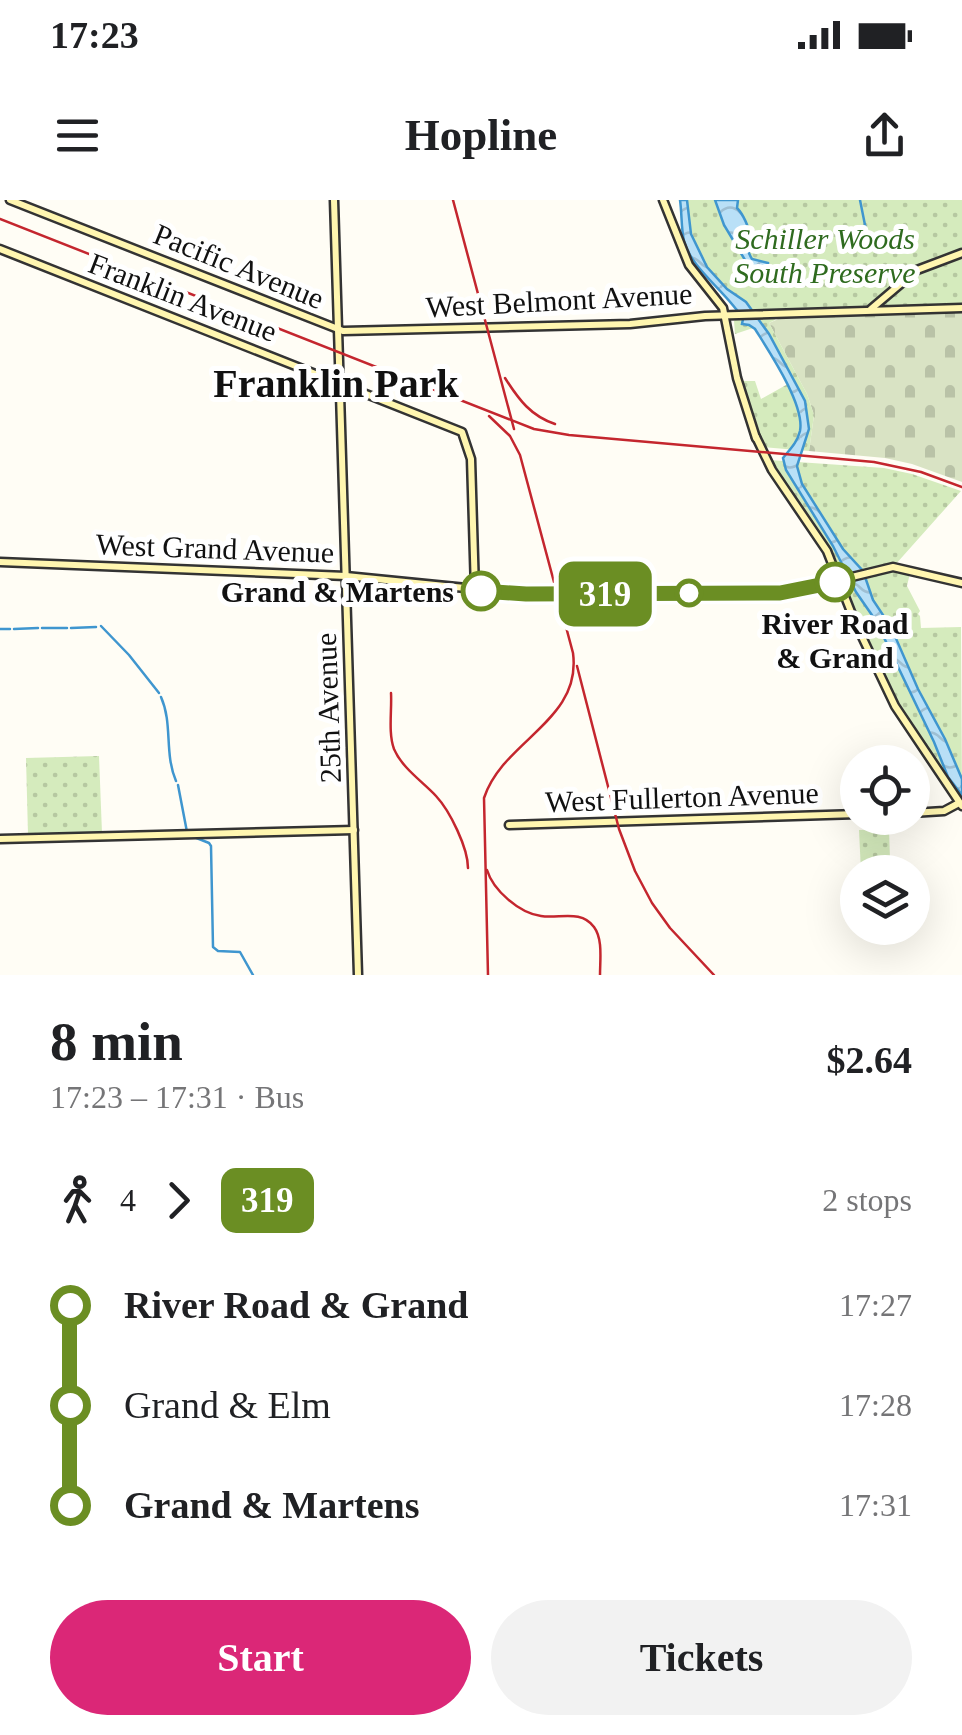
<!DOCTYPE html>
<meta charset="utf-8">
<style>
body{margin:0;font-family:"Times New Roman",serif;background:#f2f2f2;color:#202124;height:100vh;display:flex;flex-direction:column;font-size:38px;white-space:nowrap}
*{box-sizing:border-box;margin:0}
p{font-size:32px;color:#757577}
.icon{flex:none;width:55px;height:55px;fill:none;stroke:currentColor;stroke-width:2;stroke-linecap:round;stroke-linejoin:round}
.map{position:relative;height:775px;overflow:hidden}
.sheet{display:flex;flex-direction:column;background:#fff;flex:1}
.sheet>*{flex:none}
.badge{padding:0 20px;border-radius:15px;font-size:35px;line-height:65px}
.fabs{position:absolute;left:840px;top:545px;display:grid;gap:20px}
.fabs a{display:grid;place-items:center;width:90px;height:90px;border-radius:50%;background:#fff;box-shadow:0 10px 40px #0002;font-size:50px}
.map>.badge{position:absolute;translate:-50% -50%;box-shadow:0 0 0 5px #fff}
.legs{display:flex;align-items:center;gap:15px;height:110px;padding:0 50px;font-size:32px}
.legs p{margin-inline-start:auto}
.head{display:flex;align-items:center;justify-content:space-between;height:170px;padding:0 50px}
h1{font-size:55px;font-weight:700;line-height:75px}
.action{display:flex;gap:20px;margin-top:auto;padding:20px 50px}
.action a{flex:1;height:115px;border-radius:60px;background:#db2777;color:#fff;font-size:40px;font-weight:700;line-height:115px;text-align:center}
.action a+a{background:#f2f2f2;color:#202124}
ul{padding:0 50px;list-style:none}
li{display:flex;align-items:center;gap:35px;height:100px;font-size:38px}
li i{display:grid;place-items:center;width:15px;height:100%;margin:0 12px;background:currentColor}
li i::after{content:'';width:25px;height:25px;margin:-12px;border:8px solid;border-radius:50%;background:#fff}
li p{margin-inline-start:auto}
li:first-child i{background:linear-gradient(#0000 50%,currentColor 0)}
li:last-child i{background:linear-gradient(currentColor 50%,#0000 0)}
.status{display:flex;justify-content:space-between;align-items:center;height:70px;padding:0 50px;background:#fff;direction:ltr}
.status svg{height:28px;fill:currentColor}
header{display:flex;justify-content:space-between;align-items:center;height:130px;padding:0 50px;background:#fff;font-size:45px;font-weight:700}
.map>svg:first-child{display:block}
</style>
<div class="status"><b>17:23</b><svg viewBox="0 0 49 12"><path d="M0 12V9h3v3zM5 12V6h3v6zM10 12V3h3v9zM15 12V0h3v12zM26 1h20v11H26zM47 4h2v5h-2z"/></svg></div>
<header><svg class="icon" aria-label="menu" viewBox="0 0 24 24"><path d="M4 6h16M4 12h16M4 18h16"/></svg>Hopline<svg class="icon" aria-label="share" viewBox="0 0 24 24"><path d="M12 15V3M7 8l5-5 5 5M5 13v7h14v-7"/></svg></header>
<div class="map">
<svg width="962" height="775" viewBox="0 0 962 775">
<defs>
<pattern id="cemetery-stones" width="16" height="16" patternUnits="userSpaceOnUse" patternTransform="scale(2.5)"><rect width="16" height="16" fill="#d9e3c4"/><path d="M2 7V4a2 2 0 0 1 4 0v3zM10 15v-3a2 2 0 0 1 4 0v3z" fill="#b9c2a7"/></pattern>
<pattern id="park-dots" width="8" height="8" patternUnits="userSpaceOnUse" patternTransform="scale(2.5)"><rect width="8" height="8" fill="#d5ebbd"/><path d="M2 2h.1M6 6h.1" fill="none" stroke="#b6c8a1" stroke-width="1.8" stroke-linecap="round"/></pattern>
<pattern id="water-waves" width="16" height="10" patternUnits="userSpaceOnUse" patternTransform="scale(2.5)"><rect width="16" height="10" fill="#b9e0f7"/><path d="M0 5q4-4 8 0t8 0" fill="none" stroke="#9ebfd3"/></pattern>
</defs>
<rect width="100%" height="100%" fill="#fffdf5"/>
<polygon fill="url(#cemetery-stones)" points="962,112 962,282 912,264 885,258 809,251 814,215 807,194 769,123 783,117"/>
<g fill="url(#park-dots)">
<path d="M687,0h275v50l-48,18 -49,40 -115,1c-7,-10 -16,-14 -24,-21 -26,-24 -38,-53 -39,-88z"/>
<polygon points="962,55 962,106 878,107 916,73"/>
<polygon points="774,117 775,120 769,123 807,194 814,215 809,251 762,247 748,207 742,181 755,181 761,199 795,180 762,125 735,134 734,121 736,119"/>
<polygon points="769,260 884,268 912,274 961,291 895,365 844,375 839,372 825,343"/>
<path d="M888,369l22,4 -3,13 13,25 -2,3 2,2 1,12 40,-1 1,170c-53,-62 -90,-134 -117,-211l3,-5z"/>
<polygon points="99,556 102,633 28,634 26,558"/>
<polygon points="889,629 890,659 875,660 875,672 861,672 859,630"/>
</g>
<g fill="url(#water-waves)" stroke="#3f96cf" stroke-width="2.5">
<path d="M680,0h7l4,34 16,33 20,22 19,13 23,32 36,67 4,28 -12,37 5,18 41,65 20,22 10,29 18,27 27,62 27,50 17,40v16l-14,-18 -14,-35 -58,-121 -20,-29 -23,-46 -47,-76 -3,-12c7,-9 14,-15 17,-27 5,-26 -30,-78 -45,-102l-6,-4 -7,-1 1,-5c-15,-26 -52,-50 -59,-78 -3,-13 -2,-28 -4,-41z"/>
<path d="M715,0h23l-1,8c6,6 12,19 13,28 1,12 -5,12 2,23l16,4v5l-10,1 -10,-4 -24,-40z"/>
</g>
<g fill="none" stroke-linecap="round" stroke-linejoin="round">
<g stroke="#3f96cf" stroke-width="2.5">
<polyline points="860,0 866,30"/>
<polyline points="737,81 739,77"/>
<polyline points="101,426 129,455 159,493"/>
<polyline points="42,428 67,428"/>
<polyline points="71,428 96,427"/>
<polyline points="0,429 10,429"/>
<polyline points="14,429 38,428"/>
<path d="M161,497c12,27 3,56 15,84"/>
<polyline points="178,585 187,632"/>
<polyline points="194,637 209,643 211,646 213,747 218,751 240,752 253,775"/>
</g>
<g stroke="#333" stroke-width="11">
<g id="secondary">
<polyline points="10,0 343,131 630,124 705,116 962,108"/>
<polyline points="334,0 358,775"/>
<polyline points="663,0 689,65 723,108 737,178 756,238"/>
<polyline points="0,49 462,232 471,259 475,390"/>
<polyline points="871,109 917,70 962,53"/>
<polyline points="756,237 772,270 827,351 855,422 895,506 962,606"/>
<polyline points="0,362 346,376 526,394 790,392 893,367 962,383"/>
<polyline points="912,613 944,611 959,603"/>
<polyline points="509,625 858,614"/>
<polyline points="0,639 354,630"/>
</g>
</g>
<use href="#secondary" stroke="#fff6b0" stroke-width="6"/>
<g stroke="#c4262e" stroke-width="2.5">
<polyline points="453,0 514,229"/>
<polyline points="0,19 534,229 569,235 874,262 921,272 962,287"/>
<path d="M505,178c14,22 26,38 50,46"/>
<polyline points="577,466 619,629 635,671 652,703 670,728 714,775"/>
<path d="M391,493c1,17 -3,40 3,56 8,19 29,33 42,47 14,15 32,52 32,72"/>
<path d="M487,670c6,20 32,43 54,46 18,3 40,-7 53,11 9,12 6,33 6,48"/>
<path d="M488,775l-4,-177c19,-58 98,-77 89,-145l-53,-198 -10,-19 -21,-20"/>
</g>
</g>
<g fill="none" stroke-linecap="round" stroke-linejoin="round">
<g stroke="#fff" stroke-width="22">
<polyline id="line-1" points="481,391 526,394 780,393 835,382"/>
</g>
<use href="#line-1" stroke="#6b8e23" stroke-width="15"/>
</g>
<g fill="#fff" stroke="#6b8e23" stroke-width="5">
<circle cx="835" cy="382" r="18"/>
<circle cx="481" cy="391" r="18"/>
<circle cx="689" cy="393" r="12"/>
</g>
<g text-anchor="middle" dominant-baseline="central" stroke-width="10" stroke-linejoin="round" paint-order="stroke">
<g font-size="30" font-style="italic" fill="#2f6b1f" stroke="#fff">
<text x="825" y="38">Schiller Woods<tspan x="825" dy="34">South Preserve</tspan></text>
</g>
<g font-size="30" fill="#111" stroke="#fff">
<text transform="translate(239 66) rotate(22)">Pacific Avenue</text>
<text transform="translate(183 97) rotate(21)">Franklin Avenue</text>
<text transform="translate(559 100) rotate(-3)">West Belmont Avenue</text>
<text transform="translate(215 348) rotate(2)">West Grand Avenue</text>
<text transform="translate(328 508) rotate(-92)">25th Avenue</text>
<text transform="translate(682 597) rotate(-2)">West Fullerton Avenue</text>
</g>
<g font-size="30" font-weight="bold" fill="#111" stroke="#fff" text-anchor="end">
<text x="454" y="391">Grand &amp; Martens</text>
<text x="835" y="423" text-anchor="middle">River Road<tspan x="835" dy="34">&amp; Grand</tspan></text>
</g>
<g font-size="40" font-weight="bold" fill="#111" stroke="#fff">
<text x="336" y="183">Franklin Park</text>
</g>
</g>
</svg>
<div class="fabs">
<a><svg class="icon" aria-label="locate" viewBox="0 0 24 24"><circle cx="12" cy="12" r="6"/><path d="M12 2v4M12 18v4M2 12h4M18 12h4"/></svg></a>
<a><svg class="icon" aria-label="layers" viewBox="0 0 24 24"><path d="M12 4l9 5-9 5-9-5zM3 14l9 5 9-5"/></svg></a>
</div>
<b class="badge" style="left:605px;top:394px;background:#6b8e23;color:#fff">319</b>
</div>
<section class="sheet">
<div class="head"><div><h1>8 min</h1><p>17:23 – 17:31 · Bus</p></div><b>$2.64</b></div>
<div class="legs"><svg class="icon" aria-label="walk" viewBox="0 0 24 24"><circle cx="13" cy="4" r="2"/><path d="M13 8l-2 6 4 7M11 14l-3 7M7 12l3-4h3l4 4"/></svg>4<svg class="icon" aria-label="forward" viewBox="0 0 24 24"><path d="M9 5l7 7-7 7"/></svg><b class="badge" style="background:#6b8e23;color:#fff">319</b><p>2 stops</p></div>
<ul>
<li><i style="color:#6b8e23"></i><b>River Road &amp; Grand</b><p>17:27</p></li>
<li><i style="color:#6b8e23"></i><span>Grand &amp; Elm</span><p>17:28</p></li>
<li><i style="color:#6b8e23"></i><b>Grand &amp; Martens</b><p>17:31</p></li>
</ul>
<div class="action"><a>Start</a><a>Tickets</a></div>
</section>
